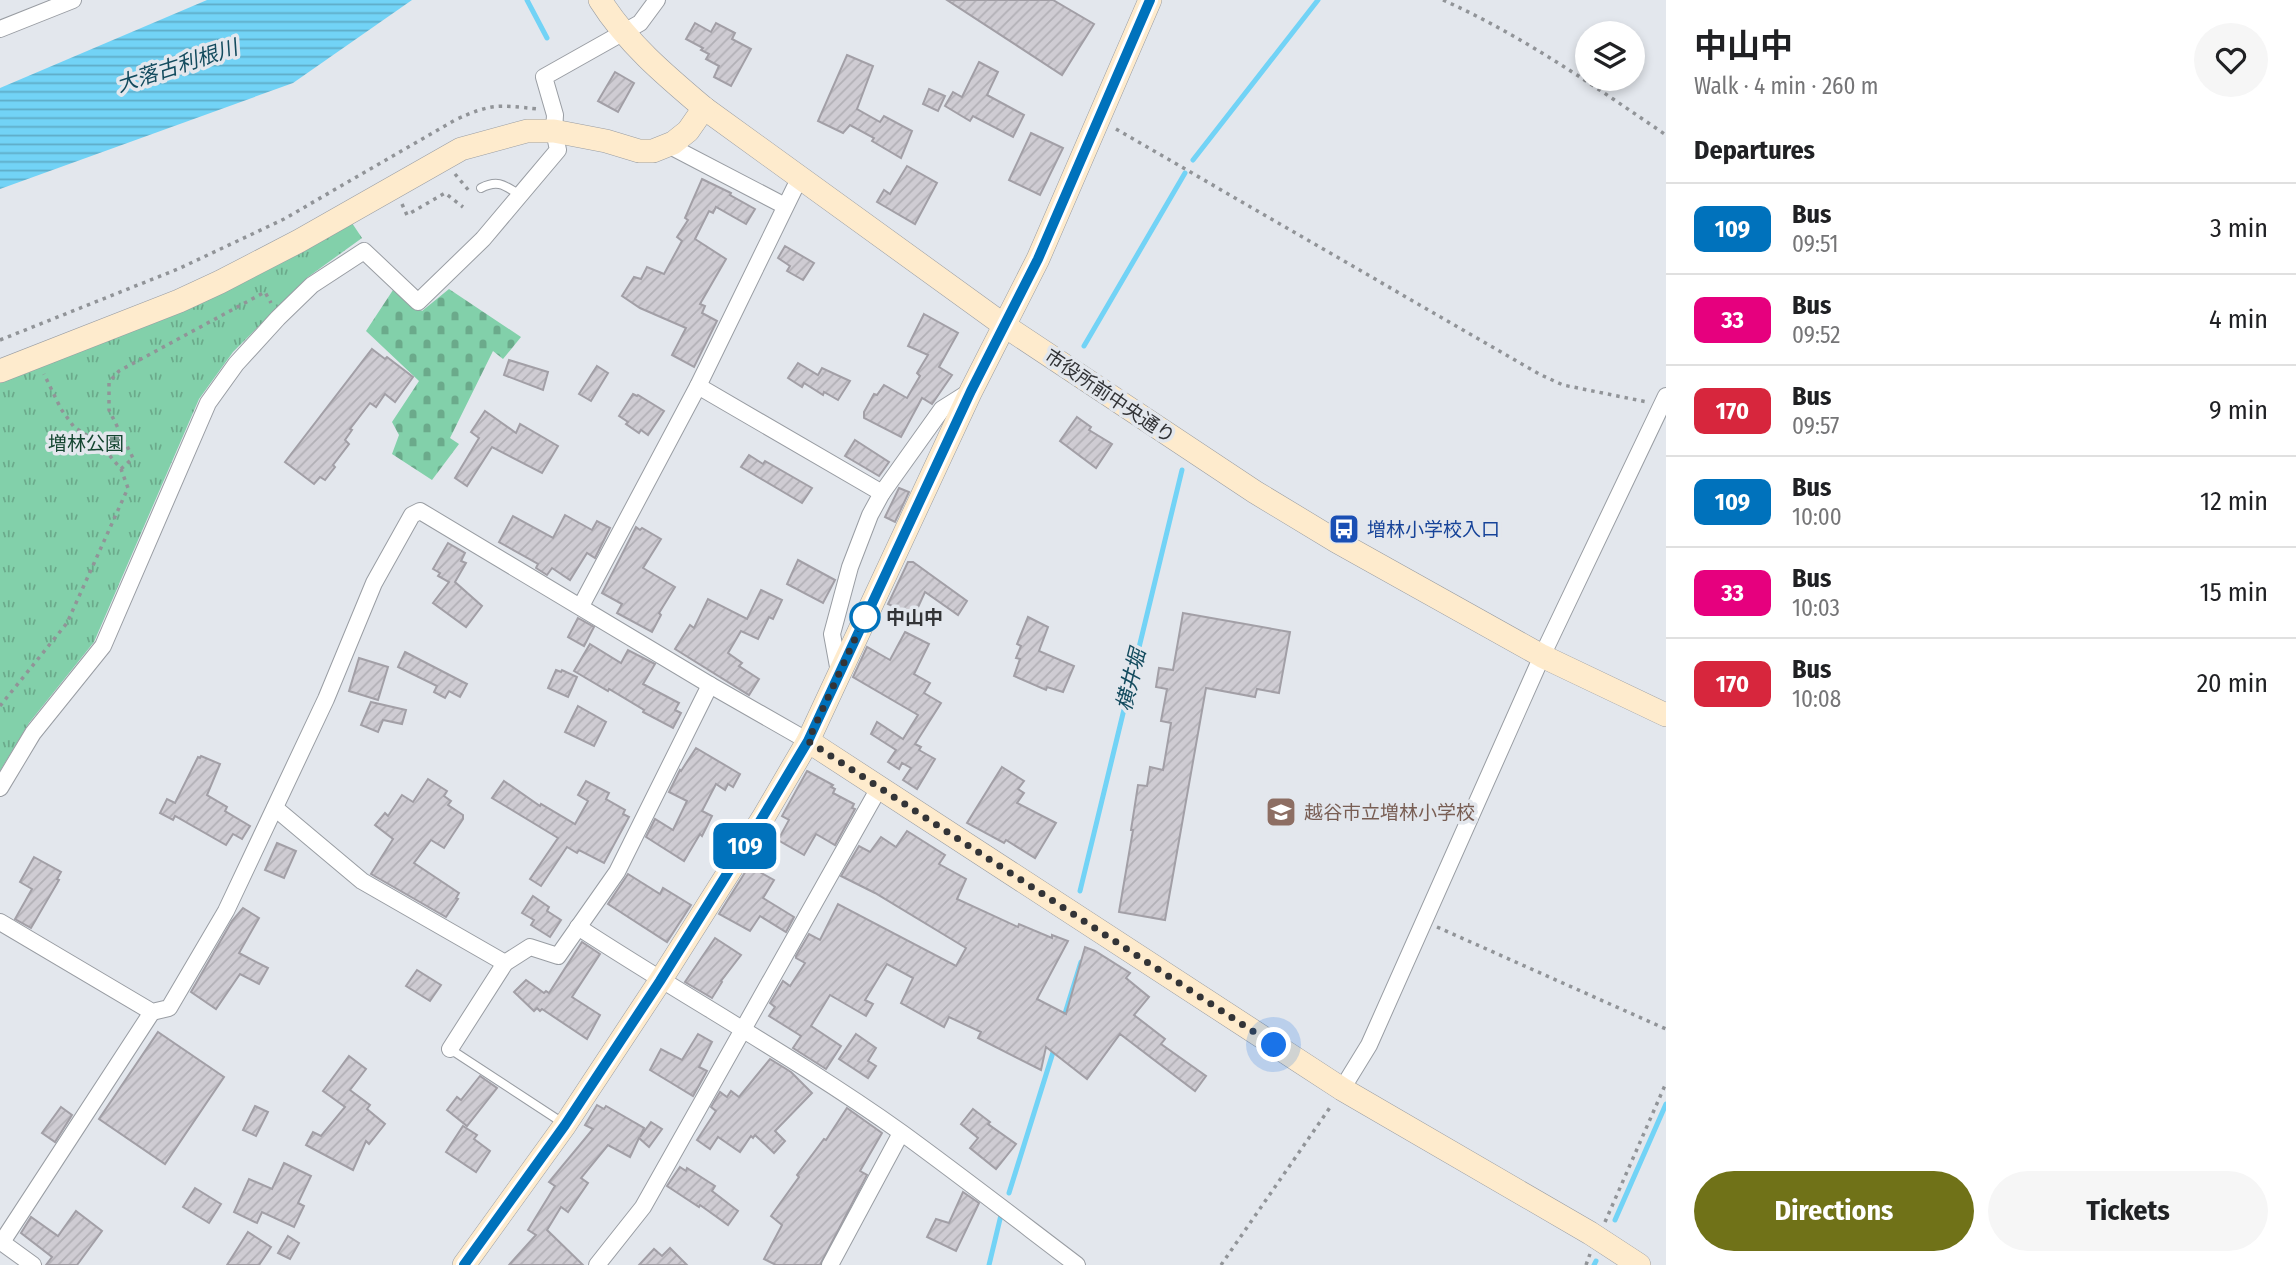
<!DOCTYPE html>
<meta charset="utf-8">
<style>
body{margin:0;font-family:"Fira Sans Condensed","Noto Sans JP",sans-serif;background:#f6f6f6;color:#202124;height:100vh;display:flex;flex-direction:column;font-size:26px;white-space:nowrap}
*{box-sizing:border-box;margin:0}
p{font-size:23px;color:#757577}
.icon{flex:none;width:38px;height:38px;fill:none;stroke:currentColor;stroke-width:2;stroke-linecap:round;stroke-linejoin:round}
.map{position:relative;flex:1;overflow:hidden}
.side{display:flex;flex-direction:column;background:#fff;width:630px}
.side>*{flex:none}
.badge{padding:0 14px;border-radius:10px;font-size:24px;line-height:46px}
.controls{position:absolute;left:1575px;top:21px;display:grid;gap:14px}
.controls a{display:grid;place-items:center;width:70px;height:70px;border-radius:50%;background:#fff;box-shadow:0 4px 10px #0003;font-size:35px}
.you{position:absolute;width:35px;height:35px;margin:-18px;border:5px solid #fff;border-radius:50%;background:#1a73e8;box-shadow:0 0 0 10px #1a73e833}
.map>.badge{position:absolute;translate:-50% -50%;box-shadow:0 0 0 4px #fff}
h2{padding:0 28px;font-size:26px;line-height:63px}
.round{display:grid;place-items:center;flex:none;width:74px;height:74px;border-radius:37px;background:#f6f6f6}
.headline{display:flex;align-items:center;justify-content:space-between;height:119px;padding:0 28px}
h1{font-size:33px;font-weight:700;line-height:52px}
.primary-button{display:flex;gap:14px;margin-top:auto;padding:14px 28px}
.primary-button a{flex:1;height:80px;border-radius:42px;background:#707218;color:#fff;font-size:28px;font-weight:700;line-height:80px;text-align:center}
.primary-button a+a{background:#f6f6f6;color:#202124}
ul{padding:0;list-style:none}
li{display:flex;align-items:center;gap:21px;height:91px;padding:0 28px;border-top:2px solid #e0e0e0}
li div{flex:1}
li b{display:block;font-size:26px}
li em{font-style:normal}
li .badge{min-width:77px;font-weight:700;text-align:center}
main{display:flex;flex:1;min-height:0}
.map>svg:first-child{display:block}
</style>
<main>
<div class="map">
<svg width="1666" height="1265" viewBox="0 0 1666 1265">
<defs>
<pattern id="grass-tufts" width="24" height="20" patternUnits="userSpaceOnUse" patternTransform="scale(1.75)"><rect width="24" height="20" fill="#82d0aa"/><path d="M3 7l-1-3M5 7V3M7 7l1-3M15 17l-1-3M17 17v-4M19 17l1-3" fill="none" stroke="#6baa8b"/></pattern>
<pattern id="cemetery-stones" width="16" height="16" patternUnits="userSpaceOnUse" patternTransform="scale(1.75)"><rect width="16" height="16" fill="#82d0aa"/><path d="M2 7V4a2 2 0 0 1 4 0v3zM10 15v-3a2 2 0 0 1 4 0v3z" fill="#6baa8b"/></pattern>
<pattern id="water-rules" width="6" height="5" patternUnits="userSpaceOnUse" patternTransform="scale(1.75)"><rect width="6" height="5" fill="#72d3f6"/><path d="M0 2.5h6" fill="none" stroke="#5eacc8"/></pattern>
<pattern id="building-hatch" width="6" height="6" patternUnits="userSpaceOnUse" patternTransform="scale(1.75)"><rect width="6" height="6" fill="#cfccd3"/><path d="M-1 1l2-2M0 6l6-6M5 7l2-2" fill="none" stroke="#b2b0b6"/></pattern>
</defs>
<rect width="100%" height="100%" fill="#e3e7ed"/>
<polygon fill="url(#grass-tufts)" points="352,223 362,238 308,277 233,352 199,399 94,642 29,723 0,771 0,382"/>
<polygon fill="url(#cemetery-stones)" points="449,289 521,337 503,359 493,351 450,438 459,444 432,480 392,454 399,435 392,422 419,381 366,331 393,290 422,311"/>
<polygon fill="url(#water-rules)" points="207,0 412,0 293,83 0,189 0,88"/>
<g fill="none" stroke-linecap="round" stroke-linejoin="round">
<g stroke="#72d3f6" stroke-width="5">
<polyline points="527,0 547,38"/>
<polyline points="1193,160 1318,0"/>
<polyline points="1084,346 1185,173"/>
<polyline points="1080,891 1182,470"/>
<polyline points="1063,1020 1081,962"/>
<polyline points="1009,1193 1055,1046"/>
<polyline points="1615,1220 1666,1104"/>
<polyline points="989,1265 1001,1215"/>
<polyline points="1594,1265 1596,1261"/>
</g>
</g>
<g fill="url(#building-hatch)" stroke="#a29fa6" stroke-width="2">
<polygon points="947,0 1053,0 1094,24 1062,75"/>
<polygon points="695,23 711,32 716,23 735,33 732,39 751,49 731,86 714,77 719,66 706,59 709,54 701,50 703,48 686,39"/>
<polygon points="847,55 873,66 857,109 880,122 884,116 912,131 901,158 872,141 874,138 850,125 843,133 818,121"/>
<polygon points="979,62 998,72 987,95 1024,115 1013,137 973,116 970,121 945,106 953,92 962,97"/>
<polygon points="615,72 634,83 618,112 598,101"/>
<polygon points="929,89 945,96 938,111 923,104"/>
<polygon points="1031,133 1063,148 1040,195 1009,180"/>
<polygon points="907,166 937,183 915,224 877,202 884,190 890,194"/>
<polygon points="702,179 731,193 730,195 755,209 746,224 716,207 713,213 709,211 695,239 726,259 700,304 705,306 702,313 717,321 694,367 672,355 686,328 640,308 622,296 634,277 641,279 647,267 664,274 682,241 677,237 688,220 685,218"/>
<polygon points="785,246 814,263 803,280 787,271 790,266 778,258"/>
<polygon points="924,314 958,333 939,367 952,375 932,404 922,398 901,437 864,418 864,412 874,394 877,395 884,385 907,398 920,376 917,373 928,355 908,346"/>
<polygon points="372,349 385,359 387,357 413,377 395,402 385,394 376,407 370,403 350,429 352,430 345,440 349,444 333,465 335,467 325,480 320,477 314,484 285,462"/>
<polygon points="509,360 548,372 543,390 504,375"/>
<polygon points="798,363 818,375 822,368 850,381 838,400 824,392 823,395 804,383 802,387 788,378"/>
<polygon points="597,366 608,373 591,401 579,394"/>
<polygon points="633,394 637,396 638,395 664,411 648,435 641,430 639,433 626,424 628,422 619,416"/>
<polygon points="485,411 516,433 520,424 558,446 542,473 492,447 467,486 455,478 479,438 471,432"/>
<polygon points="1077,417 1091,427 1089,430 1112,444 1096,468 1060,441"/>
<polygon points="855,440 889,462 879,476 845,456"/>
<polygon points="749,455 763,464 765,461 812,488 802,503 741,467"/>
<polygon points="899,488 909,492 895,522 885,517"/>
<polygon points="565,515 592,530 597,521 610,528 595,558 587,553 570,580 552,568 547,575 536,568 538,564 499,542 513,516 553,538"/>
<polygon points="636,527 640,530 642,528 661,539 643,568 675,587 659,613 661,615 652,632 617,613 622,604 602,593"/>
<polygon points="448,543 465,553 461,561 466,563 455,582 482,606 466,627 433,603 449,582 438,576 440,573 433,569"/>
<polygon points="798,560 835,580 823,603 787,584"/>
<polygon points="908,562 913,562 967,601 958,615 925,592 914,616 888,604"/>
<polygon points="761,590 782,600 773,619 769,617 758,639 741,631 728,653 742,663 739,666 759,679 749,695 675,649 690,625 694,628 708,599 747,619"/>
<polygon points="1183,613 1290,632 1279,693 1257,689 1255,697 1206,688 1165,920 1119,912 1133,830 1131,830 1138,785 1147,786 1150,767 1163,770 1171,723 1161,721 1167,689 1156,687 1159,668 1173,670"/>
<polygon points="1028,617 1048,627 1039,651 1074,666 1063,692 1047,687 1046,690 1014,676 1020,659 1016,658 1021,646 1017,644"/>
<polygon points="578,618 594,627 584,646 568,637"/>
<polygon points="905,632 929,644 914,674 930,683 924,693 941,703 915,744 921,747 919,750 935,759 917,789 903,780 911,768 902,763 899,769 888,762 896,750 871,734 877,722 903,739 918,715 853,677 867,647 890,660"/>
<polygon points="590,644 621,663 628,650 655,664 643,684 679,703 675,710 681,713 673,728 643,712 644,710 609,689 608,691 574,671"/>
<polygon points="405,652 467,684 460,697 449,691 445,698 434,692 437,686 398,667"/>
<polygon points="359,658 388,667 378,700 349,691"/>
<polygon points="556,670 561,672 562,670 577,677 568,697 548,688"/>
<polygon points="371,702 406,710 402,724 383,720 378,732 361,725"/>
<polygon points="578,706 606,722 594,746 565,732"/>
<polygon points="696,748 740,774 733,787 728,784 725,790 716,784 702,811 712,816 702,836 700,834 684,861 646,837 655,819 673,830 687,801 669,792 680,770 681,771"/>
<polygon points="201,756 220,764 207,795 227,807 225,811 250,826 242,839 233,834 226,845 175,816 173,820 160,813 167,799 175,803 198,757 200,758"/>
<polygon points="1002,767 1024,781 1018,789 1024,793 1017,803 1056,823 1035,858 1006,840 1004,843 967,823"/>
<polygon points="807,771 833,785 831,787 835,789 833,793 854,804 852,808 855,809 835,845 816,834 804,855 778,840 789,820 782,816"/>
<polygon points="428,779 447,791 444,796 451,801 448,805 463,815 463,819 444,848 431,840 414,863 459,893 456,898 458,899 446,917 371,874 393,839 375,825 385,813 388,816 402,795 413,802"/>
<polygon points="504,781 540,806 541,804 575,824 588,801 578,795 586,781 609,793 606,799 625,810 623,814 629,817 604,863 579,850 577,853 567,847 541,886 530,879 558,838 492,798"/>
<polygon points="907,831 945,855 939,864 966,879 957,899 1018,927 1019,924 1052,938 1052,935 1068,941 1037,999 1066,1014 1085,947 1095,951 1130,973 1126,978 1149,997 1134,1015 1165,1039 1161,1044 1206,1076 1195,1091 1120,1034 1087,1079 1046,1047 1041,1070 978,1038 981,1032 949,1017 944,1027 901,1003 913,978 887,964 865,1000 873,1004 866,1016 830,995 811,1026 841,1046 826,1069 793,1048 801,1036 769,1016 775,1007 770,1003 783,981 790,986 805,963 796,958 796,956 809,934 820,940 838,904 956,966 966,948 875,893 841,876 859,846 870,852 881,837 896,847"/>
<polygon points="277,843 296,851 284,878 265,870"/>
<polygon points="34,857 61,872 57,879 59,880 31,928 15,919 32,889 20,882"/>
<polygon points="749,866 774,880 763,898 794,917 786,932 760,916 750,931 719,914"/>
<polygon points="628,874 660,894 663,888 691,905 667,942 608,904"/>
<polygon points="533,896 549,907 547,911 561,920 550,937 531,925 534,920 522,913"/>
<polygon points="243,908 259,918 239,953 268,968 259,984 240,974 216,1009 191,992 232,921"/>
<polygon points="715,938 741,955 721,981 722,982 712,998 685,982"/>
<polygon points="582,942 600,954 572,997 600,1015 587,1039 542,1009 540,1011 537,1008 534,1011 514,992 526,980 544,993 546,991 549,993"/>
<polygon points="417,970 441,985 430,1001 406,986"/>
<polygon points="158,1032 224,1077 165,1164 99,1119"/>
<polygon points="698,1034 712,1042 699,1067 707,1071 693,1096 650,1070 661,1049 682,1060"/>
<polygon points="856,1034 876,1048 868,1061 876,1066 868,1078 839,1059"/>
<polygon points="349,1056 366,1069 350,1090 370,1105 367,1109 385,1124 369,1144 366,1141 353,1170 306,1145 313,1132 321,1136 345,1107 323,1091"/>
<polygon points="770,1059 791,1072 812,1093 775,1131 785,1141 774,1153 755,1135 753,1138 751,1136 740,1152 718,1137 710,1149 697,1140 716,1111 711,1107 720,1092 727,1097 731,1091 739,1097"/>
<polygon points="480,1076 497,1088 467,1126 447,1110 457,1097 461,1100"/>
<polygon points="597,1105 604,1109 606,1106 644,1128 640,1137 651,1122 662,1129 649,1147 639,1138 630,1157 608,1145 581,1178 588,1183 568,1212 561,1207 547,1230 583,1265 509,1265 536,1235 528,1230 555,1186 549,1182 593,1129 585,1125"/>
<polygon points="255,1106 268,1112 256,1136 243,1130"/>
<polygon points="61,1107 72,1115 55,1142 42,1133"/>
<polygon points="847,1108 882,1133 860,1171 867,1175 820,1265 776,1265 764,1259 782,1225 771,1216 799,1177 797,1175 824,1139 826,1140"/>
<polygon points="973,1109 990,1122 988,1124 1016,1144 996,1169 970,1148 978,1138 961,1124"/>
<polygon points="463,1126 477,1135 474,1139 490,1151 476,1172 446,1152"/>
<polygon points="284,1163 311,1176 298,1203 304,1206 294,1227 262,1212 257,1223 234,1212 249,1179 272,1189"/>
<polygon points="680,1167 686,1171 687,1168 715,1186 712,1191 738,1211 728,1225 700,1205 699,1207 667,1186"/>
<polygon points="195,1188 221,1204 209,1223 183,1207"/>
<polygon points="963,1192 979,1203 956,1251 927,1237 936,1219 949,1223"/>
<polygon points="76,1211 102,1231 77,1265 46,1265 52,1257 21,1233 31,1217 58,1236"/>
<polygon points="248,1232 271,1247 259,1265 227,1265"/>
<polygon points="288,1236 299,1243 290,1259 278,1253"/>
<polygon points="670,1248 687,1265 639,1265 654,1249 662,1256"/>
</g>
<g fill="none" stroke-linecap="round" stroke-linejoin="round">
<g stroke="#999da3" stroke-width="10">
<g id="lane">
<path d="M481,188c18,-9 24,-2 39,7"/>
<polyline points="450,1049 563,1123"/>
</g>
</g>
<g stroke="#999da3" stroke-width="18">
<g id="street">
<polyline points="0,29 73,0"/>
<polyline points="668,145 785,206"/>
<polyline points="698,386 882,493 942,409 969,392"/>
<polyline points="581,606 698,386 799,179"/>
<polyline points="839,672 832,634 850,567 870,515 882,493"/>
<polyline points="0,788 33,733 103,646 208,403 236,364 278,318 312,285 364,251 418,302 483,239 558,150 554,131 555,115 544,77 640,23 657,0"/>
<polyline points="275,808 362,881 505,963"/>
<polyline points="0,922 152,1012 169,1008 226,911 326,699 374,583 412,515 420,511 710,685 808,741"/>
<path d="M578,927c107,70 220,132 324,206 59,43 117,88 175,132"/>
<polyline points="450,1049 505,963 530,947 558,956 617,872 710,685"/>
<polyline points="1342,1089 1369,1045 1542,656 1666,396"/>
<polyline points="0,1241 33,1265"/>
<polyline points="2,1242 152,1012"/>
<polyline points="597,1265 643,1207 879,788"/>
<polyline points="830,1265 901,1133"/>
</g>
</g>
<g stroke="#999da3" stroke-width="24">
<g id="secondary">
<path d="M600,0c27,43 65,75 104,108l301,218 250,166 81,49 206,115 124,59"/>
<polyline points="0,371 179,301 220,282 299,241 461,149 527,131 554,131 606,141 639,151 653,151 673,143 688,131 704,108"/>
<polyline points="808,741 1342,1089 1590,1233 1639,1265"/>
<polyline points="464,1265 565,1125 660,981 763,818 808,741 971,391 1038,259 1150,0"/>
</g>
</g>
<g stroke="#919498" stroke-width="3.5" stroke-dasharray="3.5 5" stroke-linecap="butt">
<path d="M1443,0c80,36 151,86 223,135"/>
<polyline points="1116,129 1539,374 1563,385 1647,402"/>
<polyline points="455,174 470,192"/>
<polyline points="402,204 407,215 445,193 463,207"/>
<path d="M0,340l178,-71 106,-50 171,-99c37,-17 43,-15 83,-11"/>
<polyline points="121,469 133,458 109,410 109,382 119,371 265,292 271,303"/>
<polyline points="0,706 67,623 128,488 121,469 99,443 74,427 61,409 44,374"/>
<polyline points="1437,927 1666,1029"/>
<polyline points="1605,1222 1666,1083"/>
<polyline points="1221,1265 1331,1106"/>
<polyline points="1586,1265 1590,1254"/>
</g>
<use href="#lane" stroke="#fff" stroke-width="8"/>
<use href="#street" stroke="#fff" stroke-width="16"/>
<use href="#secondary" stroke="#feebcd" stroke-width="23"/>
</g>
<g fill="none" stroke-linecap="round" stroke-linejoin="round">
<g stroke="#fff" stroke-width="16">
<polyline id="line" points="464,1265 565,1125 660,981 762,818 808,741 971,391 1038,259 1150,0"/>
</g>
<use href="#line" stroke="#0072bc" stroke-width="10"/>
<polyline stroke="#333437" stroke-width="7" stroke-dasharray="0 12.6" points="865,617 808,741 1274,1045"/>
</g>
<defs>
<g id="bus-square" transform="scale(1.575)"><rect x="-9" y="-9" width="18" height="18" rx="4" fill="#1a4fb4" stroke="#e3e7ed"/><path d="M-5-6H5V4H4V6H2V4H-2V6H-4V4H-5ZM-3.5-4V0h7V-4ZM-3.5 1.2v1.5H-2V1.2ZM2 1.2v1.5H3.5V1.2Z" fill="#fff"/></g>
<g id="school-square" transform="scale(1.575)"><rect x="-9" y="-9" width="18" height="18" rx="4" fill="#8d6e63" stroke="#e3e7ed"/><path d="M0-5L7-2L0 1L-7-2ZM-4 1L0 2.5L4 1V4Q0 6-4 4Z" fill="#fff"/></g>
</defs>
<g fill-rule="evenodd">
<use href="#bus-square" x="1344" y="529"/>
<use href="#school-square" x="1281" y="812"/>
</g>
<circle fill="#fff" stroke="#0072bc" stroke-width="3.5" cx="865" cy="617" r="14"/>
<g text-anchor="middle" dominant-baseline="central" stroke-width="7" stroke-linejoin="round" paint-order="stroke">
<g font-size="19" fill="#333437" stroke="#e3e7ed">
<text transform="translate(1110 396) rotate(34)">市役所前中央通り</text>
</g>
<g font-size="19" fill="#144530" stroke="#e3e7ed">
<text x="86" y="443">増林公園</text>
</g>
<g font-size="19" fill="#164399" stroke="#e3e7ed" text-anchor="start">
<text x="1367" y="529">増林小学校入口</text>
</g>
<g font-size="19" font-weight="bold" fill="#333437" stroke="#e3e7ed" text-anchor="start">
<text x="886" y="617">中山中</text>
</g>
<g font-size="19" fill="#785e54" stroke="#e3e7ed" text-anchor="start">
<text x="1304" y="812">越谷市立増林小学校</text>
</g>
<g font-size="21" font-style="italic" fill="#134b5e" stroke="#e3e7ed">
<text transform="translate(177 66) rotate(-18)">大落古利根川</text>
<text transform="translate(1131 680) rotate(-76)">横井堀</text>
</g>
</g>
</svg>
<div class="controls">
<a><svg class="icon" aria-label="layers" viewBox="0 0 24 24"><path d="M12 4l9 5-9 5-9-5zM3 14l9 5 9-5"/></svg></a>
</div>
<div class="you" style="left:1274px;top:1045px"></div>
<b class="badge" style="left:745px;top:846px;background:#0072bc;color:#fff">109</b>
</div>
<section class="side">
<div class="headline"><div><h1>中山中</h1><p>Walk · 4 min · 260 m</p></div><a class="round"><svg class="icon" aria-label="heart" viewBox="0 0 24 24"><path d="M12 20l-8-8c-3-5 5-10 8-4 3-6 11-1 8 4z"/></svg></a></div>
<h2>Departures</h2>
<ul>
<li><span class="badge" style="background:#0072bc;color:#fff">109</span><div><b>Bus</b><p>09:51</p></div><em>3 min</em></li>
<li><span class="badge" style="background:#e6007e;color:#fff">33</span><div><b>Bus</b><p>09:52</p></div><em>4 min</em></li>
<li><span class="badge" style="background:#d7263d;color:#fff">170</span><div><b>Bus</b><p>09:57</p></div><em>9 min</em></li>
<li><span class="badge" style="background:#0072bc;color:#fff">109</span><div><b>Bus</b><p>10:00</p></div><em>12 min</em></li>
<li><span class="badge" style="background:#e6007e;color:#fff">33</span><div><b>Bus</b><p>10:03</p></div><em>15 min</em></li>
<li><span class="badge" style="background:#d7263d;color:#fff">170</span><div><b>Bus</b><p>10:08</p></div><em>20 min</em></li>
</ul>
<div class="primary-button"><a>Directions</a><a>Tickets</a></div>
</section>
</main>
